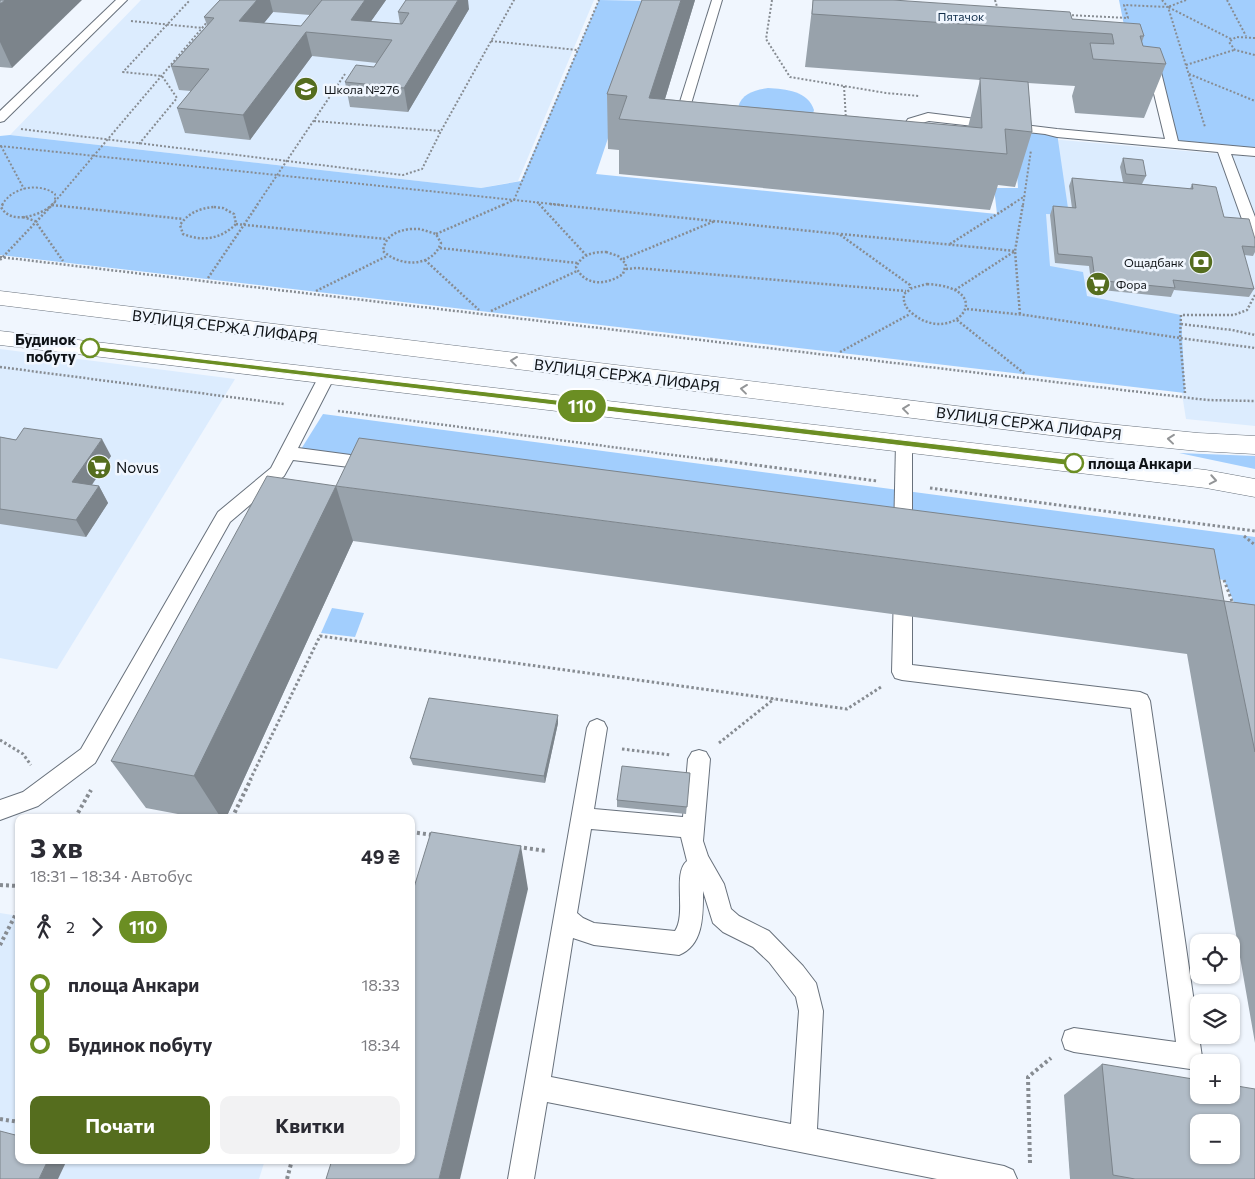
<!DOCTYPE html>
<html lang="uk">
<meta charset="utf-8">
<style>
body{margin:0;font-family:Commissioner,sans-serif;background:#f2f2f3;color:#2b2b33;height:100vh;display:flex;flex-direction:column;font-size:19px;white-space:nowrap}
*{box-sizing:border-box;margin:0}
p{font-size:16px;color:#7c7c81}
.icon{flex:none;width:28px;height:28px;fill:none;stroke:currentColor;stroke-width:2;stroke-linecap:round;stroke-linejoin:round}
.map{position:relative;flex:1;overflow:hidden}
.sheet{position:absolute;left:15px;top:814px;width:400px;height:350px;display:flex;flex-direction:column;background:#fff;border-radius:10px;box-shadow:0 1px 4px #0004}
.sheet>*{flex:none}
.badge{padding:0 10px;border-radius:16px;font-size:18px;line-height:32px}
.buttons{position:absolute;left:1190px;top:934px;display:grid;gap:10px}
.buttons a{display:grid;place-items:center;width:50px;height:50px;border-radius:10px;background:#fff;box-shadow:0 1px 4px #0004;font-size:25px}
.map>.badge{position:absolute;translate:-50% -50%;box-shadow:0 0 0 2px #fff}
.legs{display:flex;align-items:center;gap:8px;height:55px;padding:0 15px;font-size:16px}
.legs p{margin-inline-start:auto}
.head{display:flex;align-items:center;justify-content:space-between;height:85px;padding:0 15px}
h1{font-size:28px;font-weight:700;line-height:38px}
.cta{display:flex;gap:10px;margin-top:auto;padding:10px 15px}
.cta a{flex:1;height:58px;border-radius:10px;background:#556d1e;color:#fff;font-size:20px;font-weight:700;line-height:58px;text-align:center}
.cta a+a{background:#f2f2f3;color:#2b2b33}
ul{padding:0 15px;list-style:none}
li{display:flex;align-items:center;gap:18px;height:60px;font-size:19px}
li i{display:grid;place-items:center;width:8px;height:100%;margin:0 6px;background:currentColor}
li i::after{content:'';width:12px;height:12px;margin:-6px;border:4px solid;border-radius:50%;background:#fff}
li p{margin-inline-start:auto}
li:first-child i{background:linear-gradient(#0000 50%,currentColor 0)}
li:last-child i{background:linear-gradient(currentColor 50%,#0000 0)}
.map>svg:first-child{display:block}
</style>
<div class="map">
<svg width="1255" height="1179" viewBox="0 0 1255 1179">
<rect width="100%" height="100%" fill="#f0f6fe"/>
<g fill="#dcecfe">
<polygon points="141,0 594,0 518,181 481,188 10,135"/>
<polygon points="1039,138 1255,157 1255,426 1186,419 1171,325 1048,309"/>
<polygon points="0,349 235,379 57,669 0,658"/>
<polygon points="0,913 19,916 19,1160 265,1160 259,1179 0,1179"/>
</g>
<g fill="#a2cefd">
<polygon points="599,0 654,1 596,174 997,214 994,188 1018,188 1014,126 1057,133 1069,215 1046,214 1050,266 1083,272 1087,296 1181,315 1185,393 0,255 0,136 10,135 481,188 521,181"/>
<polygon points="1119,0 1255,0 1255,152 1172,144 1154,68 1130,56"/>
<path d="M768,88c18,1 40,3 46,22l-2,7 -74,-10c4,-14 17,-17 30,-19z"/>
<polygon points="323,414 1255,537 1255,649 1224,580 298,454"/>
<polygon points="1179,453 1255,456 1255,469"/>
<polygon points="332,608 364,613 355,637 321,633"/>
</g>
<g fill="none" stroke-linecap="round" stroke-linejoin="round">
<g stroke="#68717c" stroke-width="2">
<g id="service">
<polygon points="116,0 127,0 4,121 0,122 0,111"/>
<polygon points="712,0 722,0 685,124 679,128 675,127 673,124"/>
<polygon points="1148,59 1152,61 1160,68 1178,141 1255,148 1255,156 1231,154 1255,217 1255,240 1248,236 1218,152 1057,137 1045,134 929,121 918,124 919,145 918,148 913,149 907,145 906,122 908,119 928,113 1057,129 1165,139 1148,69 1142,63"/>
<polygon points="327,371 333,372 335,376 298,448 373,458 379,460 382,464 379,468 373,470 293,460 284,476 230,522 95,763 38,806 0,820 0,800 23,792 81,749 218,512 271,468 319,376 321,372"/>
<polygon points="904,437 910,439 912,443 912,535 909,540 903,542 897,540 894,535 896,443 898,439"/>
<polygon points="903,583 910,585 912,590 912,665 1140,692 1147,695 1150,701 1202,1057 1199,1066 1190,1069 1074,1052 1065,1049 1062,1040 1065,1031 1074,1028 1176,1042 1131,708 902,680 895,678 892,672 894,590 896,585"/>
<path d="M597,719l7,3 3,6 -13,81 89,8 5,-58 4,-7 7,-2 7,2 4,7 -7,82 5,15 16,28 7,25 8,7 30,15 34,35 13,17 7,28 -6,118 187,37 9,4 4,9h-80l-390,-77 -13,77h-26l79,-451 3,-6zM591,829l90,8 6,24c-15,12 0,52 -12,70l-81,-8 -11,-5 -6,-5zM703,891l10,32 10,9 30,15 16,15 27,35 3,14 -8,113 -240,-47 22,-139 21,7 85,10c25,-10 24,-41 24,-64z"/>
</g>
</g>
<g stroke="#68717c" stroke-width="1">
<g id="tertiary">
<polygon points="0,291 1098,423 1198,433 1255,436 1255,454 1198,451 1098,441 0,305"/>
<polygon points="0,331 1206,470 1255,479 1255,497 1206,488 0,345"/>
</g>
</g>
<g stroke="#878c92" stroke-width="2" stroke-dasharray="2 2" stroke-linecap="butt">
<polyline points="772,0 766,39 790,77 886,93 919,96"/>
<polyline points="995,0 998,10"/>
<polyline points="1162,0 1168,7 1205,127"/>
<polyline points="1186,0 1168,7 1231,39"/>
<polyline points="1227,0 1246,36"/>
<polyline points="1068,15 1128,18 1124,5 1167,7"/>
<polyline points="131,21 203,28"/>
<polyline points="1255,38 1236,37 1229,42 1235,50 1255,55"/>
<polyline points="491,41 577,50"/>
<polyline points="1186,65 1234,50"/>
<polyline points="1189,74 1255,101"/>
<polyline points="844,86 846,120"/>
<polyline points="314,121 441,131 514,0 512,0"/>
<polyline points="21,129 403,175 422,169 441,131"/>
<polyline points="139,144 177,98 162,76 123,72 190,0"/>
<polyline points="0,146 562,205"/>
<polyline points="1,146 24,189"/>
<polyline points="537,202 540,205"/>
<path d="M2,205c10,-18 37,-23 53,-11v8l-3,3"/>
<polyline points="52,205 208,21"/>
<polyline points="257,205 345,74"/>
<polyline points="503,205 514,200 599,0"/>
<polyline points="1011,205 1025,196"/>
<polyline points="1023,205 1031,150"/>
</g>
<g stroke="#878c92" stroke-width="2.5" stroke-dasharray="2 2" stroke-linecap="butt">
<path d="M3,204l-2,3c10,19 41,8 52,-3"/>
<polyline points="539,204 586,255"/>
<polyline points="550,204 839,234 910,285 910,288"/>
<polyline points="52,205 183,219"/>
<path d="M214,207l9,1 11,6 2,10c-15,15 -33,18 -53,10l-3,-9c8,-12 20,-17 34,-18z"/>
<polyline points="23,217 35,221 63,261"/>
<polyline points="236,224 386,239"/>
<path d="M410,229h10l16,5 5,9c-9,25 -41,24 -58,8 2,-15 13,-20 27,-22z"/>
<polyline points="436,234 505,204"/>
<polyline points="841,234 1015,251 1020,315"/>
<polyline points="950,244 1013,204"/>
<polyline points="440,248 577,263"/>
<path d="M606,252l12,4 8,8 -3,10c-16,11 -38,13 -47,-7 6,-13 17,-15 30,-15z"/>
<polyline points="0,257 1207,400 1255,401"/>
<polyline points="623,259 715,221"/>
<polyline points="0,260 53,204"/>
<polyline points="425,260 479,310"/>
<polyline points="626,269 637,268 906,291"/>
<polyline points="208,278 258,204"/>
<path d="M927,284c74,4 27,63 -14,30 -7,-6 -10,-10 -9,-20l8,-6z"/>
<polyline points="955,290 1015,251 1023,204"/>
<polyline points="316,291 387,256"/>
<polyline points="967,309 1025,315 1180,338 1181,315 1234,315 1247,310 1255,295"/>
<polyline points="491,311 577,271"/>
<polyline points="957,320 1025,374"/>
<polyline points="1181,324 1232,330 1255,335"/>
<polyline points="840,352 910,314"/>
<polyline points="0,367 284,404"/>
<polyline points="1185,393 1180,338 1255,348"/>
<polyline points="338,411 719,461"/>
</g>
<g stroke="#878c92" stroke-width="3" stroke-dasharray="2.5 2.5" stroke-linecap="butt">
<polyline points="710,459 877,481"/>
<polyline points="930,488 1255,531"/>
<polyline points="1244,536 1255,545"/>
<polyline points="1224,580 1233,604"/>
<polyline points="0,740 23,754 31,765"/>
<polyline points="719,743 774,699"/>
<polyline points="622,749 671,755"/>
<polyline points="250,780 320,636 847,709 881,687"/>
</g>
<g stroke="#878c92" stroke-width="4" stroke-dasharray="3 3" stroke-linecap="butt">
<polyline points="75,818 91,790"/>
<polyline points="232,818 251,779"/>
<polyline points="411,832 433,835"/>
<polyline points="518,847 547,851"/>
<polyline points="0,885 19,886"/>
<polyline points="0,945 19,908"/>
<polyline points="0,1119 19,1122"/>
<polyline points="1030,1163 1028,1077 1051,1058"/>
<polyline points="287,1179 292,1160"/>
</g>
<use href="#service" fill="#fff" fill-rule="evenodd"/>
<use href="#tertiary" fill="#fff" fill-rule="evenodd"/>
</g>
<g fill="#98a2ab" fill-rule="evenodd">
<polygon points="0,0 12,68 0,67"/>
<path d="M220,0h166l-15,21 29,3 -2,-12 71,-3 -61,103 -58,-5 -5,-25 29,-15 3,-4 -65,-7 -62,84 -65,-7 -8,-25 14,-17 -12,-1 -8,-24 36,-41 -3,-8zM273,12l37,3 -9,11 -37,-3z"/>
<polygon points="642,0 695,0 665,99 968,127 980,80 805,67 813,0 1072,19 1144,36 1142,42 1143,46 1166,64 1144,118 1075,113 1072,96 1075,86 1028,83 1032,132 1015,187 998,185 990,210 619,174 619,150 608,149 607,94"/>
<polygon points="1123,158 1146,176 1142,184 1190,189 1192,184 1224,217 1255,239 1255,252 1253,256 1244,255 1254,289 1249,297 1174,290 1171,297 1092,289 1089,266 1055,263 1050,215 1053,206 1072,208 1069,186 1072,178 1123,182 1120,167"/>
<polygon points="0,437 111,456 92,485 99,486 108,503 86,537 0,524"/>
<polygon points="336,486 1255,605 1255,1043 1187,654 353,541 226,818 199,818 146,808 111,761"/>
<polygon points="558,723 545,783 413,765 410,758"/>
<polygon points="690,773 686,814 617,807 617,800"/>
<polygon points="1102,1064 1255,1179 1070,1179 1064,1095"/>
</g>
<g fill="#7c848b">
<polygon points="5,0 82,0 12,68 0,42 0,4"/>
<polygon points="257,0 270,0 273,12 246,45 239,21"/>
<polygon points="365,0 386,0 360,37 351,20"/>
<polygon points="458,0 468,0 469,9 408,112 404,88"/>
<polygon points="681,0 695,0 658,122 649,98"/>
<polygon points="306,32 312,56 250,140 243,115"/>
<polygon points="102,439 111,456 82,499 72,482"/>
<polygon points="99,486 108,503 86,537 76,520"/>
<polygon points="336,486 353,541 226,818 221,818 194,776"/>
<polygon points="558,715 558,723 545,783 544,776"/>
<polygon points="521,846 528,889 460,1179 439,1179"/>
<polygon points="48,1160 67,1160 58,1179 39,1179"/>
</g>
<g fill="#b1bcc7" stroke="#7c848b" fill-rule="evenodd">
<polygon points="0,0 5,0 0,4"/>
<polygon points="220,0 257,0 239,21 301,26 322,0 365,0 351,20 402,24 409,13 398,12 406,0 458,0 404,88 345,82 356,65 374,67 392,40 306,32 243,115 177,108 209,69 171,66 214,18 204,17"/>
<polygon points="642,0 681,0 649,98 982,128 980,78 1028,82 1032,132 1005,129 1007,154 619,119 627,96 607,94"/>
<polygon points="813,0 893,0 1070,12 1072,19 1140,24 1144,36 1140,36 1143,46 1160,48 1166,64 1093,59 1090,43 1114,44 1112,34 812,14"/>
<polygon points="1123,158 1143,160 1146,176 1126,174"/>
<polygon points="1072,178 1193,189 1192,184 1216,187 1224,217 1249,219 1255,239 1255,247 1242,246 1254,289 1173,280 1175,288 1095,280 1092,257 1058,254 1053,206 1076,208"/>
<polygon points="24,428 102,439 72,482 99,486 76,520 0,509 0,437 16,440"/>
<polygon points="359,438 1214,549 1224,601 336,486"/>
<polygon points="267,476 336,486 194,776 111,761"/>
<polygon points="1224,601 1255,605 1255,752"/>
<polygon points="429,698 558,715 544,776 410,758"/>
<polygon points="622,766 690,773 687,807 617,800"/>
<polygon points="431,832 521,846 439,1179 326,1179 332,1160 411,1160 411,897"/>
<path d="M1102,1064l97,16v15h32v-10l24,4v90h-120l-22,-4zM1199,1122h32v33h-32z"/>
<polygon points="0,1131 19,1136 19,1160 48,1160 39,1179 0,1179"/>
</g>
<defs><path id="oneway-chevron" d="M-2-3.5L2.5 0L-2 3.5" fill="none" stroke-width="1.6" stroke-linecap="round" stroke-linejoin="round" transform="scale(1.25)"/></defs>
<g stroke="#939597">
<use href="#oneway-chevron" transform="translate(514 361) rotate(-173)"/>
<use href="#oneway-chevron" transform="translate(744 389) rotate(-173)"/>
<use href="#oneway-chevron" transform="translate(906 409) rotate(-173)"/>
<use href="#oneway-chevron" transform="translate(1171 439) rotate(-174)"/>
<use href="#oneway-chevron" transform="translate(1213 480) rotate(10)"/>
</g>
<polygon fill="#6b8e23" stroke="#fff" points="90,346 1074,460 1079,463 1074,466 87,350 86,348"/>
<defs>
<g id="school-disc" transform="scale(1.25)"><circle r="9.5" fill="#556d1e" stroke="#f0f6fe"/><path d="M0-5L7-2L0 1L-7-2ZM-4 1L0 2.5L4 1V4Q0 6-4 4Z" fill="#fff"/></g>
<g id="bank-disc" transform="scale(1.25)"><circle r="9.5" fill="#556d1e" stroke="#f0f6fe"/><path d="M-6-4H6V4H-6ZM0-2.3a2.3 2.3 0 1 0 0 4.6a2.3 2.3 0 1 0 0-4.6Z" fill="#fff"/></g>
<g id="supermarket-disc" transform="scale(1.25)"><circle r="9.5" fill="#556d1e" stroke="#f0f6fe"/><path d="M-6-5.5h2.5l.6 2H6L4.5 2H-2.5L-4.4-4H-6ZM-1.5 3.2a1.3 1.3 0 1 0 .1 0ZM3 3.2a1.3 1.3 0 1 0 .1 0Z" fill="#fff"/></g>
</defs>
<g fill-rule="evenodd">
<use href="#school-disc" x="306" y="89"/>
<use href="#bank-disc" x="1201" y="262"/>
<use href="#supermarket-disc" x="1098" y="284"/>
<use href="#supermarket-disc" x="99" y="467"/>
</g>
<g fill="#fff" stroke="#6b8e23" stroke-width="2.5">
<circle cx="90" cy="348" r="9"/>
<circle cx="1074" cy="463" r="9"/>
</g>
<g text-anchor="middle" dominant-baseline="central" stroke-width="5" stroke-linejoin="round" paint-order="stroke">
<g font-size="12" fill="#102d4a" stroke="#f0f6fe">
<text x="961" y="16">Пятачок</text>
</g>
<g font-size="12" fill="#0f1317" stroke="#f0f6fe" text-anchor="start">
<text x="324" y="89">Школа №276</text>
<text x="1184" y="262" text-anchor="end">Ощадбанк</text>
<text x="1116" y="284">Фора</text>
</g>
<g font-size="15" fill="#0f1317" stroke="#f0f6fe">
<text transform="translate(225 326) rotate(7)">ВУЛИЦЯ СЕРЖА ЛИФАРЯ</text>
<text transform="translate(627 375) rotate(7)">ВУЛИЦЯ СЕРЖА ЛИФАРЯ</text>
<text transform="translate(1029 423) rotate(7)">ВУЛИЦЯ СЕРЖА ЛИФАРЯ</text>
</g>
<g font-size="15" font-weight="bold" fill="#0f1317" stroke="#f0f6fe" text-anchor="end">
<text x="76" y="339">Будинок<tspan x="76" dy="17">побуту</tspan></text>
<text x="1088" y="463" text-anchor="start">площа Анкари</text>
</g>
<g font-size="15" fill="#0f1317" stroke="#f0f6fe" text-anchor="start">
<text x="116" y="467">Novus</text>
</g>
</g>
</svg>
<div class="buttons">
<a><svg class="icon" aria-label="locate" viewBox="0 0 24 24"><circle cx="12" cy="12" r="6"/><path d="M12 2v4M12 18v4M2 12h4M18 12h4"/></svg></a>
<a><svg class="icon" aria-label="layers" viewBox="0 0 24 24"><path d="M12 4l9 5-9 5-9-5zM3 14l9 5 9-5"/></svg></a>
<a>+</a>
<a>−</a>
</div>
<b class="badge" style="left:582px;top:406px;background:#6b8e23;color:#fff">110</b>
<section class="sheet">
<div class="head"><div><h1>3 хв</h1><p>18:31 – 18:34 · Автобус</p></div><b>49 ₴</b></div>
<div class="legs"><svg class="icon" aria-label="walk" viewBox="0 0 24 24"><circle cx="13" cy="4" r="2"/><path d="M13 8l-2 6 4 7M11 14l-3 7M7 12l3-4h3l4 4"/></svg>2<svg class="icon" aria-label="forward" viewBox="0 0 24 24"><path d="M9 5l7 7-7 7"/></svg><b class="badge" style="background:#6b8e23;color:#fff">110</b></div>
<ul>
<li><i style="color:#6b8e23"></i><b>площа Анкари</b><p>18:33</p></li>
<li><i style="color:#6b8e23"></i><b>Будинок побуту</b><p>18:34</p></li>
</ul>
<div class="cta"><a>Почати</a><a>Квитки</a></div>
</section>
</div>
